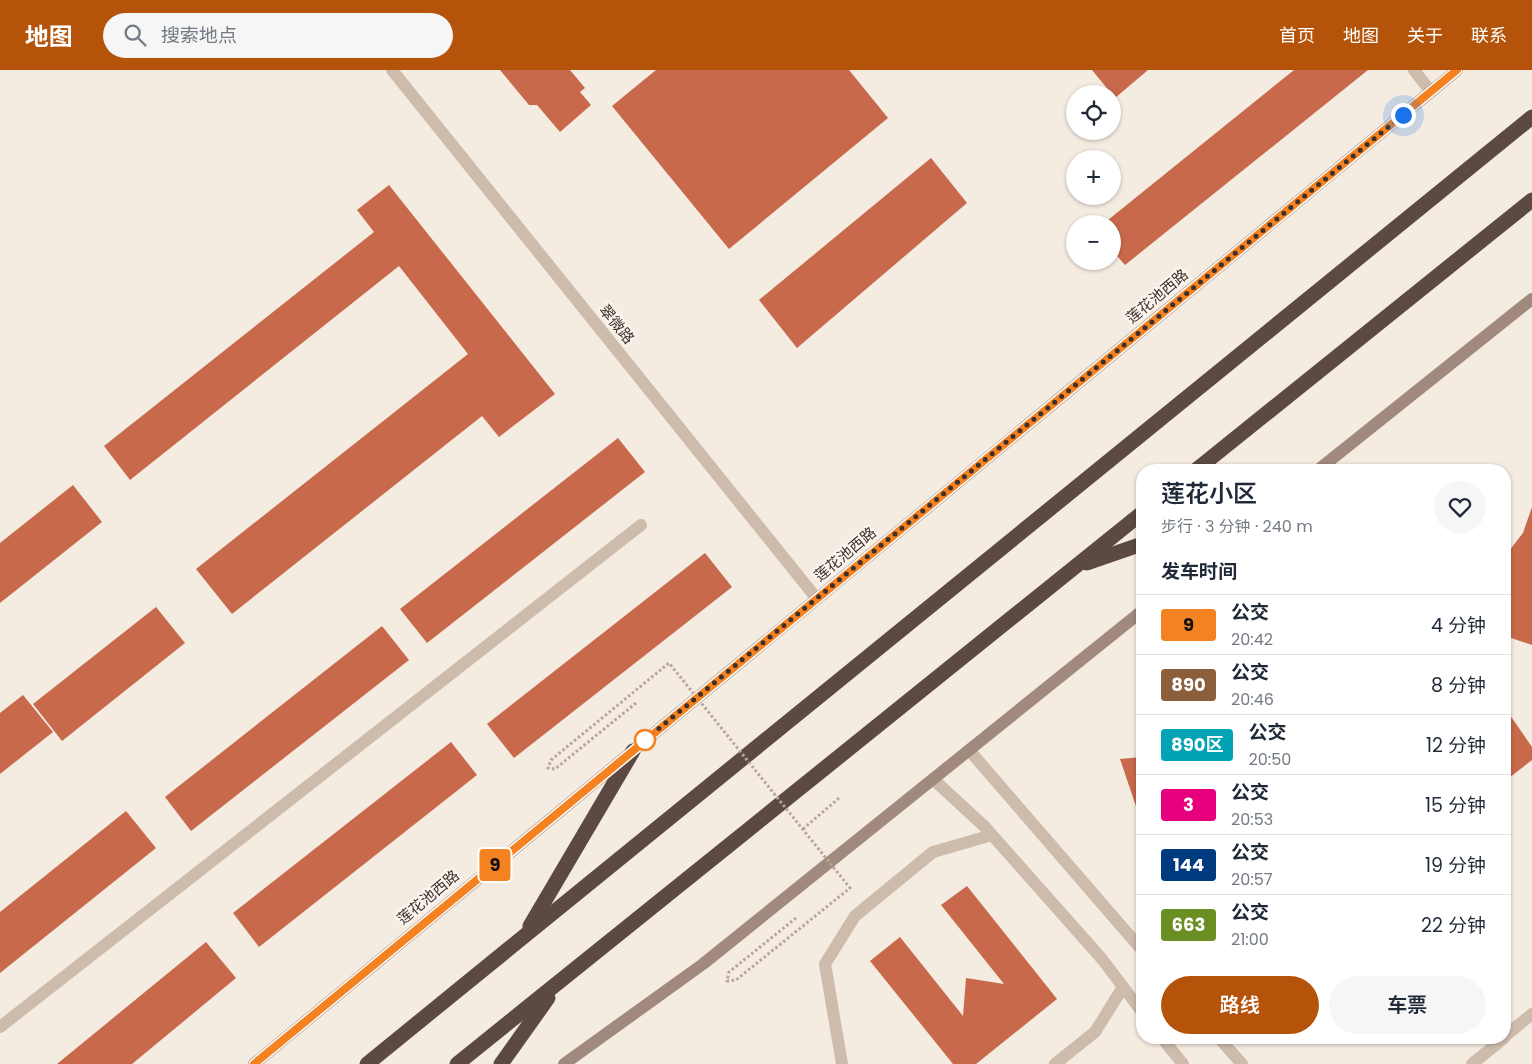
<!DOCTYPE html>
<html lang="zh">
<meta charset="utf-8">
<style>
body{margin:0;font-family:Poppins,"Noto Sans SC",sans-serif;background:#f6f6f7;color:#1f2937;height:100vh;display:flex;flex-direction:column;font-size:19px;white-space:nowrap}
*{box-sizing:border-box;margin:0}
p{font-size:16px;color:#747a83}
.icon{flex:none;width:28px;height:28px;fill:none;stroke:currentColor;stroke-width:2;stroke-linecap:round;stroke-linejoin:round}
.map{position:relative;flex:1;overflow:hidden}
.drawer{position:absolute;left:1136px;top:394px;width:375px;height:580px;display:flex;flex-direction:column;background:#fff;border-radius:20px;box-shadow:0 1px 4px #0004}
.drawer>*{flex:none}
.badge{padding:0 10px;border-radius:4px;font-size:18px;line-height:32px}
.tools{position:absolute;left:1066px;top:15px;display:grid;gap:10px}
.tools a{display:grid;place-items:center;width:55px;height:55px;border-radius:50%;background:#fff;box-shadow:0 1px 4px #0004;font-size:25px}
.you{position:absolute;width:25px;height:25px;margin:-12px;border:4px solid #fff;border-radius:50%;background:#1a73e8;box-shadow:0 0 0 8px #1a73e833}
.map>.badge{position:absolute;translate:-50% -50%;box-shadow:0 0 0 2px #fff}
h2{padding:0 25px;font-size:19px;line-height:45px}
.round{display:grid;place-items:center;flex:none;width:52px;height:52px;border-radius:26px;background:#f6f6f7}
.head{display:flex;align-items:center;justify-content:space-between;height:85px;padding:0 25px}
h1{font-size:24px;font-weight:600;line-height:38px}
.cta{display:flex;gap:10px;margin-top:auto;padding:10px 25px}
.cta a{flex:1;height:58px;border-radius:30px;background:#b45309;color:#fff;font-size:20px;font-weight:600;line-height:58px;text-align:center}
.cta a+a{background:#f6f6f7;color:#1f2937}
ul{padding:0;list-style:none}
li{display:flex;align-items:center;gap:15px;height:60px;padding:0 25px;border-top:1px solid #e0e1e3}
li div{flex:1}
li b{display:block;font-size:19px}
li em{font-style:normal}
li .badge{min-width:55px;font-weight:700;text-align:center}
header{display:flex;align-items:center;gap:30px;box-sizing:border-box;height:70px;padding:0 25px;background:#b45309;color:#fff}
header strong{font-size:24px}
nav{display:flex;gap:28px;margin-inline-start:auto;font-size:18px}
.search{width:350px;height:45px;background:#f6f6f7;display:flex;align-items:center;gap:12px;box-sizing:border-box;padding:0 18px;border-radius:28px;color:#747a83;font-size:19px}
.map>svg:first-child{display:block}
</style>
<header>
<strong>地图</strong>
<div class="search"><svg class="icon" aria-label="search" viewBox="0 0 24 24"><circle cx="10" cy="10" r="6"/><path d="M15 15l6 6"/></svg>搜索地点</div>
<nav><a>首页</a><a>地图</a><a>关于</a><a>联系</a></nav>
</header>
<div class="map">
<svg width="1532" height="994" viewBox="0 0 1532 994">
<rect width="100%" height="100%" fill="#f4ebe1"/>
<g fill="#c8694b">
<polygon points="500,0 570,0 585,18 580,22 591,35 560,62 537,35 529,35"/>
<polygon points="656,0 849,0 888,48 729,179 612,36"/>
<polygon points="1092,0 1148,0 1115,28"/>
<polygon points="1294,0 1368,0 1125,195 1112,180 1112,154 1103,154"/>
<polygon points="931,88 967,133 797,278 759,230"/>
<polygon points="389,115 555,324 499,367 482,346 232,544 196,499 468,284 399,196 130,410 104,376 374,162 357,140"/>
<polygon points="618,368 645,402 427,573 400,539"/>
<polygon points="73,415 102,452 0,533 0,473"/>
<polygon points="1532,437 1532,575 1505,566 1505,486 1523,463"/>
<polygon points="705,483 732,517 514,688 487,654"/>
<polygon points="156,537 185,573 62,671 33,634"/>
<polygon points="382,556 409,590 191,761 165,727"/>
<polygon points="23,625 53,662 0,704 0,643"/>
<polygon points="1505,638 1532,677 1532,690 1505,711"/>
<polygon points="451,672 477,705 259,877 233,843"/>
<polygon points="1142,687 1142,754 1120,689"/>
<polygon points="126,741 156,778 0,903 0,842"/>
<polygon points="967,816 1057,929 976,994 953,994 870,891 900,867 963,946 966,908 1004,914 941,835"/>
<polygon points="206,872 236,908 132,994 57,994"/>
</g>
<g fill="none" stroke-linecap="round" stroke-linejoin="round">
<polyline stroke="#b9a596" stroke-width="3" stroke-dasharray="2.5 2.5" stroke-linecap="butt" points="803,759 839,728"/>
<g stroke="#cdbbac" stroke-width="12">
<polyline points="1414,0 1431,22"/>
<polyline points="969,680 1142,880"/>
<polyline points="933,709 985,757 1102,889 1142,942"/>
<polyline points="1505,966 1532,944"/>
<polyline points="1162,968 1183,994"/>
<polyline points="1219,968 1242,994"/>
<polyline points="842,994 825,894 855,846 933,782 992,765"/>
<polyline points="1055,994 1095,962 1123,917"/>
<polyline points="1472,994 1504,968"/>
</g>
<g stroke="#cdbbac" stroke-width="12">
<polyline points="392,0 817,529"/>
<polyline points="0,957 641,455"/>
</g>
<g stroke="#a18a7d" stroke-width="12">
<polyline points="1318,400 1532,229"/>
<polyline points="254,994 1457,0"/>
<polyline points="564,994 703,894 1142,541"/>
</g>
<g stroke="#5c4a42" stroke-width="15">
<polyline points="1196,400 1532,130"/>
<polyline points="1087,493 1142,474"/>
<polyline points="530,856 633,681"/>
<polyline points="367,994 1532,47"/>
<polyline points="457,994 1142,443"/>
<polyline points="501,994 548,928"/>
</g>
<polyline stroke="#b9a596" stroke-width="3" stroke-dasharray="2.5 2.5" stroke-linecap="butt" points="636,633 555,699 548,698 551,690 669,593 850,818 736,910 727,911 729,902 796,848"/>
</g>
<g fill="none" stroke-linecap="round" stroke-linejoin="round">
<g stroke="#fff" stroke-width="11">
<polyline id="line" points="254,994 1457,0"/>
</g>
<use href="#line" stroke="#f58220" stroke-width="8"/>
<polyline stroke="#3b302b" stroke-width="5" stroke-dasharray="0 9" points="645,670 1403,45"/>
</g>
<circle fill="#fff" stroke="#f58220" stroke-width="2.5" cx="645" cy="670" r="10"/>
<g text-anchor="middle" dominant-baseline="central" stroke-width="4.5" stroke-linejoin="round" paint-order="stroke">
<g font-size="15" fill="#3b302b" stroke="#fbf5ee">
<text transform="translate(1157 226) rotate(-40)">莲花池西路</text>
<text transform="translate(617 254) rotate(51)">翠微路</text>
<text transform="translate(845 484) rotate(-40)">莲花池西路</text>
<text transform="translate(428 827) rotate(-40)">莲花池西路</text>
</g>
</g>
</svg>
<div class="tools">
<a><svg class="icon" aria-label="locate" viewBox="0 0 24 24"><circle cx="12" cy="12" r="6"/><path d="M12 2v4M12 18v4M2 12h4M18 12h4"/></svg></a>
<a>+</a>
<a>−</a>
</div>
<div class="you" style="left:1403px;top:45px"></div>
<b class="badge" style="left:495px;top:795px;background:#f58220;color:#111">9</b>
<section class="drawer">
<div class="head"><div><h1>莲花小区</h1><p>步行 · 3 分钟 · 240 m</p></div><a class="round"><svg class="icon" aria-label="heart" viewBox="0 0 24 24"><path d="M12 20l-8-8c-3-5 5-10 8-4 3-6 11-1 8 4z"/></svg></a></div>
<h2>发车时间</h2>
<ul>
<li><span class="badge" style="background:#f58220;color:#111">9</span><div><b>公交</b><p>20:42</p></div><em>4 分钟</em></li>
<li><span class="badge" style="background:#8b5e3c;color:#fff">890</span><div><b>公交</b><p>20:46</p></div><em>8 分钟</em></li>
<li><span class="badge" style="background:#00a3b4;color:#fff">890区</span><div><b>公交</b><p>20:50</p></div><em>12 分钟</em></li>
<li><span class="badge" style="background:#e6007e;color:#fff">3</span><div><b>公交</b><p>20:53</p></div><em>15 分钟</em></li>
<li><span class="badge" style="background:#003b80;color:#fff">144</span><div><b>公交</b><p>20:57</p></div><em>19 分钟</em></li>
<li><span class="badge" style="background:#6b8e23;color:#fff">663</span><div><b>公交</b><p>21:00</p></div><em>22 分钟</em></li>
</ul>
<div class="cta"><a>路线</a><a>车票</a></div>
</section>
</div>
